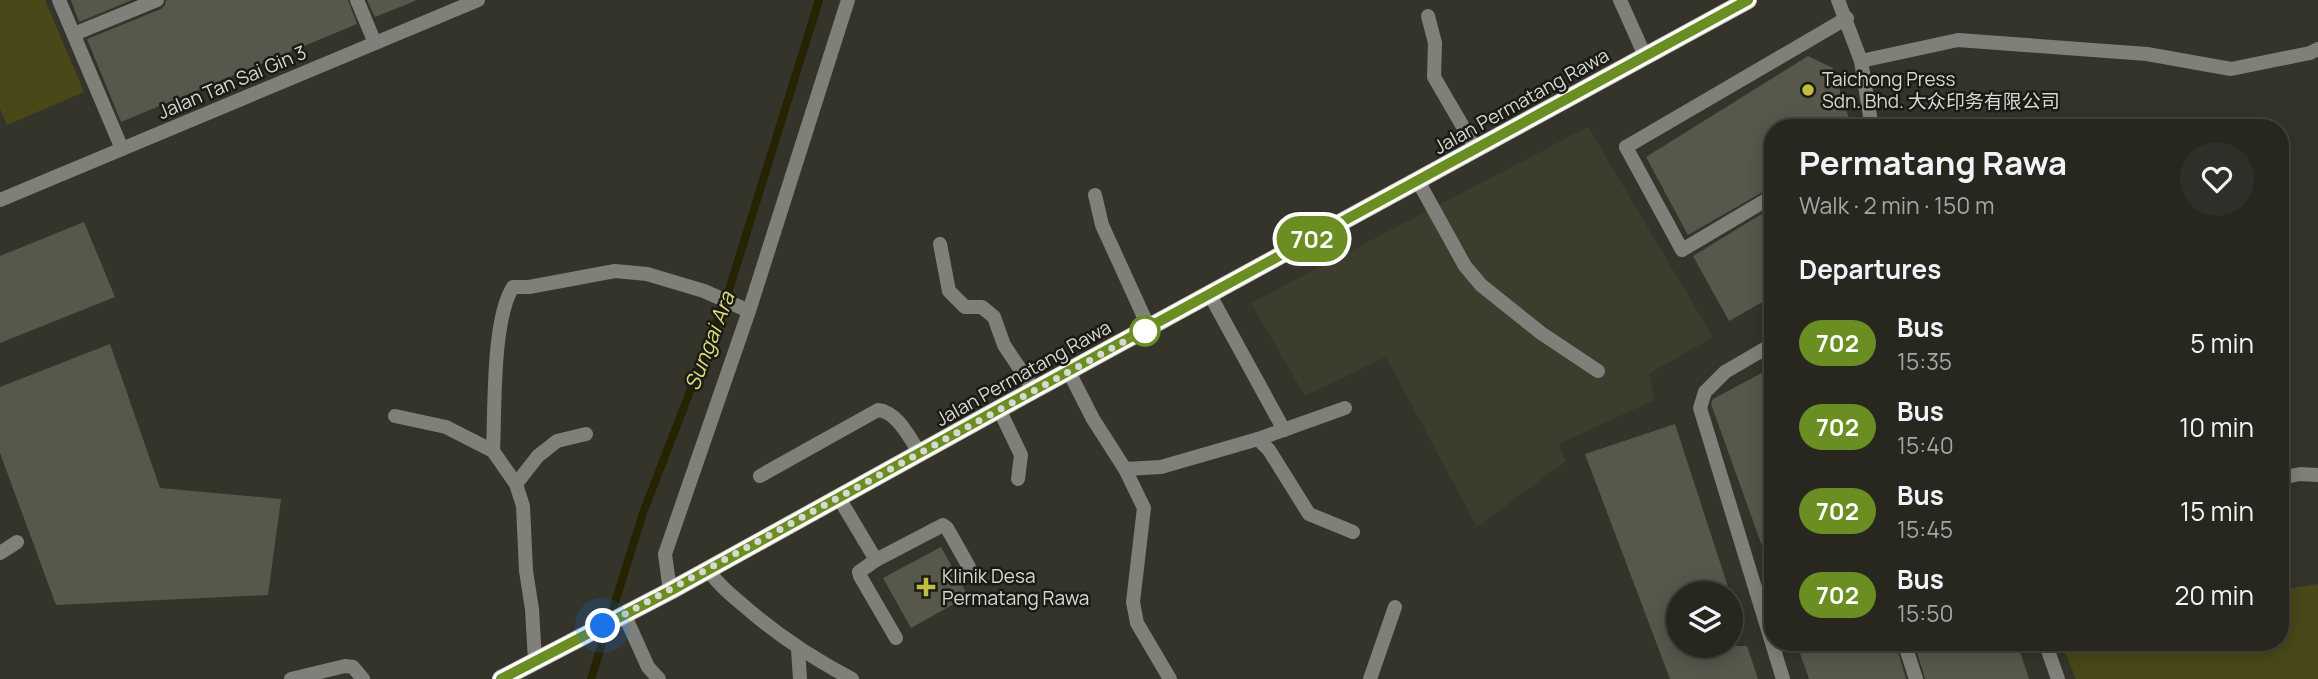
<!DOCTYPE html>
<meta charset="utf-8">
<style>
body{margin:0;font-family:Manrope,"Noto Sans SC",sans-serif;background:#2f2f29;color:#f1f3f6;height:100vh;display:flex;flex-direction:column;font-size:26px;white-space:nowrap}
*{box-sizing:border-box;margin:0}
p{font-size:23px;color:#a4a5a5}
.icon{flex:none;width:38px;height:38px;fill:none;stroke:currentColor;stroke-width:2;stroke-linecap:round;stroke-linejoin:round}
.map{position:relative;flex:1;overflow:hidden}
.side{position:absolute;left:1764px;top:119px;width:525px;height:532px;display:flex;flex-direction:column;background:#272720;border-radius:28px;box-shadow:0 4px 18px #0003,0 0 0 2px #43443e}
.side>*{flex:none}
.badge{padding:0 14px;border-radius:23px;font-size:24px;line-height:46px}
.buttons{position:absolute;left:1666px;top:581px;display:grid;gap:14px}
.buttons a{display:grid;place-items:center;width:77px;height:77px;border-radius:50%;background:#272720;box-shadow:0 4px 18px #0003,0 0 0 2px #43443e;font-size:35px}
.you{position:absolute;width:35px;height:35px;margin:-18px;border:5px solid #fff;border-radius:50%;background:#1a73e8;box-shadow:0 0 0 10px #1a73e833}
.map>.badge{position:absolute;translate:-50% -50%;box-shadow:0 0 0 4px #fff}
h2{padding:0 35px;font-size:26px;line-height:63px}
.round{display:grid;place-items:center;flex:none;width:74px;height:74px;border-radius:37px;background:#2f2f29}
.head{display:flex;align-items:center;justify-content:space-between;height:119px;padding:0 35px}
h1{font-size:33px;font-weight:700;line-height:52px}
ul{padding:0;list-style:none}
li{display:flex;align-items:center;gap:21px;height:84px;padding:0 35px}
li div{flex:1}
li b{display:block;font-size:26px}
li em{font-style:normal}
li .badge{min-width:77px;font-weight:700;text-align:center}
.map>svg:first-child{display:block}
</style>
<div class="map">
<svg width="2318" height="679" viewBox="0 0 2318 679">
<rect width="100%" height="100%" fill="#34342a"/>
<polygon fill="#3d3d2d" points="1588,127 1713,337 1649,374 1654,400 1559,444 1566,461 1477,527 1386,357 1305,396 1251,303"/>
<g fill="#494819">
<polygon points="0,0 45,0 84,92 7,125 0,109"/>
<polygon points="2280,577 2284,589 2318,584 2318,679 2076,679 2061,642 2280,642"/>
</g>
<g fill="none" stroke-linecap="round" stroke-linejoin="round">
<polyline stroke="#252300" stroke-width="8" points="591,679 643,513 728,293 819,0"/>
</g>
<g fill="#57574c">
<polygon points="71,0 132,0 79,22"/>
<polygon points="166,0 348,0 357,24 121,122 87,39 161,9 165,5"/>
<polygon points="367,0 415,0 415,1 375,17"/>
<polygon points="1808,56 1833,68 1852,128 1773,128 1773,186 1688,235 1646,157"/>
<polygon points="1773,207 1773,296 1729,321 1693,256"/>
<polygon points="84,222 115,297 0,343 0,256"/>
<polygon points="110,344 160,488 281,499 268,595 56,605 0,453 0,387"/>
<polygon points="1773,367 1773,568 1770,568 1711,404 1713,399"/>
<polygon points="1675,424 1730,593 1678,593 1678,646 1747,646 1758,679 1670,679 1585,454"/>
<polygon points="941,547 968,596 911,628 883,578"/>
<polygon points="1796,642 1895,642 1906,679 1809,679"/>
<polygon points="1914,642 2017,642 2029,679 1925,679"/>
</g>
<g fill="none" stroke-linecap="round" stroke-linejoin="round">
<g stroke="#80807b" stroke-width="14">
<polyline points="59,0 122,149"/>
<polyline points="357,0 375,43"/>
<polyline points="1620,0 1645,56"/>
<polyline points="74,34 157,0"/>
<polyline points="1626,147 1682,250 1773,196"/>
<polyline points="1418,181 1465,266 1481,285 1541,333 1598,371"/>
<polyline points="999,409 1021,455 1018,479"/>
<polyline points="395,416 446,427 493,451 516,484 523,506 526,571 532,609 535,661"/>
<path d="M493,451c2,-40 -1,-132 20,-164h16l86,-16 32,3 57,17 45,20"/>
<path d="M760,476l118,-66c20,2 31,28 42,43"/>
<polyline points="516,484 538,456 557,441 586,434"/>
<polyline points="839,498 876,560 859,572 860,576 896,638"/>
<polyline points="0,553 17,542"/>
<polyline points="876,560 943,525 947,528 969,567"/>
<polyline points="1904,642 1916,679"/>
<polyline points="291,679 345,666 353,667 363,679"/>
</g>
<g stroke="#80807b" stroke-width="14">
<polyline points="1838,0 1861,61 1872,128"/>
<polyline points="1428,16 1435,43 1434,77 1476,149"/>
<polyline points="1861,61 1958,40 2147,54 2231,69 2310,53 2318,49"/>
<polyline points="1626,147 1847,18"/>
<polyline points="1095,195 1102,225 1149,328"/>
<polyline points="0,200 478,0"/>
<polyline points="940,244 949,291 965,307 982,307 994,317 1004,345 1034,390"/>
<polyline points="1210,295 1284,430"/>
<polyline points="1773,344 1725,372 1705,392 1700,408 1783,679"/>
<polyline points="1069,372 1093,419 1125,469 1144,508 1133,602 1137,623 1170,679"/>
<polyline points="1258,439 1269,450 1309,514 1353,532"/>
<polyline points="1125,469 1161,467 1258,439 1345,408"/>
<polyline points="2280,478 2300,474 2318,475"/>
<path d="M708,570c10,14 22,24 35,35 34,30 69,53 109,74"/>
<polyline points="670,591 665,554 749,311 848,0"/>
<polyline points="625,616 648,667 659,679"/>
<polyline points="2045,642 2058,679"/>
<polyline points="798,649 800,679"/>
<polyline points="1370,679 1395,607"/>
</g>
<polyline stroke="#cdcdc3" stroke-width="18" points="501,679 670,591 999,409 1748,0"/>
</g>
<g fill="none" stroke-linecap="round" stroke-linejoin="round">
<g stroke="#fff" stroke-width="16">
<polyline id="line" points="501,679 670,591 999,409 1748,0"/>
</g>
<use href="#line" stroke="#6b8e23" stroke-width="10"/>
<polyline stroke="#d8d8d2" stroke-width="7" stroke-dasharray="0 12.6" points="603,626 1149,328 1145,331"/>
</g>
<g fill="#c2bd3f" stroke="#1b1b16" stroke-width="2.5">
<circle cx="1808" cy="90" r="7"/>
<path d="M922.5 576.5h7v7h7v7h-7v7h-7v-7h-7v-7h7z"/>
</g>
<circle fill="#fff" stroke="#6b8e23" stroke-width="3.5" cx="1145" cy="331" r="14"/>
<g text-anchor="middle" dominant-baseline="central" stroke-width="5" stroke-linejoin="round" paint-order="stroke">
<g font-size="19" fill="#d8d8d2" stroke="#1b1b16" text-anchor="start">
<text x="1822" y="79">Taichong Press<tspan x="1822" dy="22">Sdn. Bhd. 大众印务有限公司</tspan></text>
<text x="942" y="576">Klinik Desa<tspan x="942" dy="22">Permatang Rawa</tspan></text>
</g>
<g font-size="19" fill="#d8d8d2" stroke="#1b1b16">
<text transform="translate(232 82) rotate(-23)">Jalan Tan Sai Gin 3</text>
<text transform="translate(1521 101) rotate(-29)">Jalan Permatang Rawa</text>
<text transform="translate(1023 373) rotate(-29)">Jalan Permatang Rawa</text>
</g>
<g font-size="21" font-style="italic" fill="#dfdc77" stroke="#1b1b16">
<text transform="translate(709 341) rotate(-69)">Sungai Ara</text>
</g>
</g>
</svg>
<div class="buttons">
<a><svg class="icon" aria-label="layers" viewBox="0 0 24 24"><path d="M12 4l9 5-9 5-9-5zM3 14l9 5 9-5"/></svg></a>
</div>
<div class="you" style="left:603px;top:626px"></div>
<b class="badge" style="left:1312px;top:239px;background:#6b8e23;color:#fff">702</b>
<section class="side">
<div class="head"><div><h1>Permatang Rawa</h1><p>Walk · 2 min · 150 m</p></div><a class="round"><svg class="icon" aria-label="heart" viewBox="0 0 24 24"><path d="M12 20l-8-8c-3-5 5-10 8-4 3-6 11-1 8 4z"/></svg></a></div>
<h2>Departures</h2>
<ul>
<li><span class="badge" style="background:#6b8e23;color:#fff">702</span><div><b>Bus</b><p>15:35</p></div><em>5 min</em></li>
<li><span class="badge" style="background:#6b8e23;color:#fff">702</span><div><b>Bus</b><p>15:40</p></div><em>10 min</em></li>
<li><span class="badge" style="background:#6b8e23;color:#fff">702</span><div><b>Bus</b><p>15:45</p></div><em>15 min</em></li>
<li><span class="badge" style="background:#6b8e23;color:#fff">702</span><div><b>Bus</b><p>15:50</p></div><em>20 min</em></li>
</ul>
</section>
</div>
